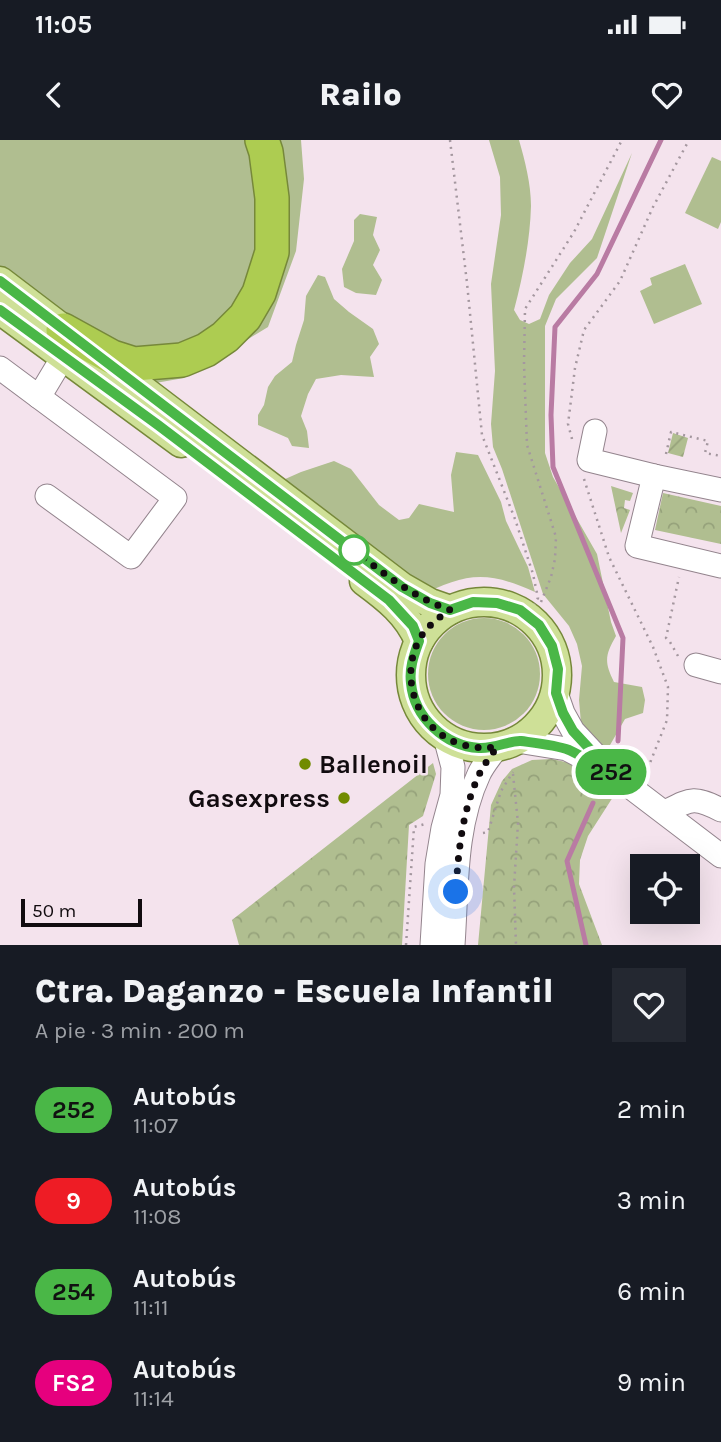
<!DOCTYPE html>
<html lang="es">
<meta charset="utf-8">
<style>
body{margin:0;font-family:Karla,sans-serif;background:#242831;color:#f1f3f6;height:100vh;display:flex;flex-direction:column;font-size:26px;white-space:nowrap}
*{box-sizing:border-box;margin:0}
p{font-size:23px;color:#9ea1a6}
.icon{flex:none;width:38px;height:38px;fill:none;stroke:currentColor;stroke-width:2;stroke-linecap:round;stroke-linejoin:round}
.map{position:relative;height:805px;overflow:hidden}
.details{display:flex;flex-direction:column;background:#171b24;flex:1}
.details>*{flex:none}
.badge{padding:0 14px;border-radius:23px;font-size:24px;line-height:46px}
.fabs{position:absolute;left:630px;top:714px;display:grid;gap:14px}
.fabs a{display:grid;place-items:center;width:70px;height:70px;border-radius:0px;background:#171b24;box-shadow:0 7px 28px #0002;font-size:35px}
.scale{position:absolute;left:21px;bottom:18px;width:121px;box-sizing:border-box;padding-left:7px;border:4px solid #110b0f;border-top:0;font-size:19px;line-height:24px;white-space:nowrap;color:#110b0f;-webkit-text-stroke:5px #f4e3ed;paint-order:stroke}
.you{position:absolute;width:35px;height:35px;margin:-18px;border:5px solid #fff;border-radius:50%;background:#1a73e8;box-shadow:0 0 0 10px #1a73e833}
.map>.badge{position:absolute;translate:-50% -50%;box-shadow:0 0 0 4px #fff}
.round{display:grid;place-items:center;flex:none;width:74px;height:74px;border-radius:0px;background:#242831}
.headline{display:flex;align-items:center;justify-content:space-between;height:119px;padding:0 35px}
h1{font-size:33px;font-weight:800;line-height:52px}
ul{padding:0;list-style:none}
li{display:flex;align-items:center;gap:21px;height:91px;padding:0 35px}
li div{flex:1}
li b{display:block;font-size:26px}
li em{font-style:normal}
li .badge{min-width:77px;font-weight:700;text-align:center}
.status{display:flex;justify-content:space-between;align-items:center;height:49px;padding:0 35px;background:#171b24;direction:ltr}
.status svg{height:19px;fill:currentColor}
header{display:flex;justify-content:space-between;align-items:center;height:91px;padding:0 35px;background:#171b24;font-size:32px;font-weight:800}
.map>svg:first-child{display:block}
</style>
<div class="status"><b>11:05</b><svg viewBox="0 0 49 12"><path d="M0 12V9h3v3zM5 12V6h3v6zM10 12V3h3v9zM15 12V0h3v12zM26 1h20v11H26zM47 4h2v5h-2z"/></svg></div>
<header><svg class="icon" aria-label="back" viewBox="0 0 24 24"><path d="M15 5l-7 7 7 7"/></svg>Railo<svg class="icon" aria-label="heart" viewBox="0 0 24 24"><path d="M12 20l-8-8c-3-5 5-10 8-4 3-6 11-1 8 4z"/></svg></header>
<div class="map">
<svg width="721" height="805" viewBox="0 0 721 805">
<defs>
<pattern id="forest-crowns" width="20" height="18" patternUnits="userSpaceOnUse" patternTransform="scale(1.75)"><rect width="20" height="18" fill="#b0be90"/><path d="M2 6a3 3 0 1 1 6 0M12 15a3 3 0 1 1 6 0" fill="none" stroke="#96a27b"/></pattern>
<pattern id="garden-furrows" width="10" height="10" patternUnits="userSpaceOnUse" patternTransform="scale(1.75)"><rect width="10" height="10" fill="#b0be90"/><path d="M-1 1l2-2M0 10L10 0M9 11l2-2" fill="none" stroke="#96a27b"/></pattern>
</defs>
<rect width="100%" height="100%" fill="#f4e3ed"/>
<g fill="#b0be90">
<polygon points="0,0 248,0 253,15 258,100 242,161 190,205 133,211 70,186 0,127"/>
<path d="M269,0h32l3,39 -8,72 -28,76 -84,51 -40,7 -6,3 102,68 29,23 14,1 18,-8 33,-11 17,8 28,36 20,15 10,-2 10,-14 35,8 -3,-37 5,-23 22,3 23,47 5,19 22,46 7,25c-51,-23 -70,-18 -118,5l-282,-201 -44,-38c11,3 23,8 35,11 25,5 56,0 79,-11 83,-42 84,-139 64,-218z"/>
<path d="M489,0h30c6,21 12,44 12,66 -1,35 -8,70 -17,104l6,10 9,4 11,-5 9,-24 21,-32 22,-24 40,-86 -35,105 -41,41 -11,27v127l8,24 44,77 14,68 5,14c-11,19 -12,26 -2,46l28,5 3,13 -2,13 -18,6 -19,33 -25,-29 -2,-23 3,-34 -5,-22 -8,-18 -26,-32 -41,-125 -9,-22 -2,-23 4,-53 -4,-87 10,-69 -1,-38z"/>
<polygon points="712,17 721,21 721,82 718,89 685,73"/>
<polygon points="360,74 377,77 373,95 380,110 373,125 382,140 376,155 356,153 344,147 342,129 354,101 354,80"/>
<polygon points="685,124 702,164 654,184 640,151 652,145 650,138"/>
<polygon points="318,135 325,137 334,159 349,172 373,189 379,204 370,217 374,237 341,235 316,239 308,254 301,276 307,291 309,308 292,306 288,298 258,285 258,275 264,265 268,247 275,236 292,222 296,205 304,180 306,156"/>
<circle cx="484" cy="534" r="56"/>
</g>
<g fill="url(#forest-crowns)">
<polygon points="611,346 633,353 630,361 625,360 624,368 630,370 621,393"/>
<polygon points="663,353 721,366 721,404 655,390"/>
<polygon points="552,619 570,623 613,654 613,657 588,696 580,720 579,744 602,805 478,805 491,665 502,641 512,629 532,620"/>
<polygon points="433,623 436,634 423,676 409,685 402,805 239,805 232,780"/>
</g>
<polygon fill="url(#garden-furrows)" points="673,293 688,298 683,317 668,313"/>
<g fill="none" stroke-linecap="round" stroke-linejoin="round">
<g stroke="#b97ba3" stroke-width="5">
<polyline points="618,601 623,498 553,327 551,275 555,187 597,134 661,0"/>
<polyline points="586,805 567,721 593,663"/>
</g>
<g stroke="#93848d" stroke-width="25">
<g id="minor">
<polyline points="0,228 39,257 63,217"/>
<polyline points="39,257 175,358 131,417 47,356"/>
<polyline points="595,291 589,320 654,336 721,350"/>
<polyline points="654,336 637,406 721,426"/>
<polyline points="696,525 721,532"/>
<polyline points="556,553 563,573 573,591 601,621"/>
<polyline points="517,601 567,609 612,633 721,716"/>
<path d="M665,672c26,-13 29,-16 56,-2"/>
<polyline points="432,805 437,724 443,688 452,655 453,627 445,597"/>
<path d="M453,805c4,-56 1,-118 26,-171 4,-9 12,-18 18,-27"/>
</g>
</g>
<g stroke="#76883a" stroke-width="31">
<g id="major">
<polyline points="0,141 402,447 430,463 450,470"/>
<polyline points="0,170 181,303"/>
<path d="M364,441c23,17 44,33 55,60"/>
<circle cx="484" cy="535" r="73"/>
</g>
</g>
<g stroke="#76883a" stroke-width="36">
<polyline id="highway" points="63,190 112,217 134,224 182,220 206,210 225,197 245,177 259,153 272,112 272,58 266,12 262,0"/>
</g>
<g stroke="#a4979f" stroke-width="2.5" stroke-dasharray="2 5" stroke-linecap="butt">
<polyline points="450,0 467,143 482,295 515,379 533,434 538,458 527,477"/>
<polyline points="572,299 568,284 575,228 584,190 620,141 653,67 689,0"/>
<polyline points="666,314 671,292 708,301 705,313 721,316"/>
<polyline points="584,339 609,417 653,507 668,547 667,580 646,633"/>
<polyline points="541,462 551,437 555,419 556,397 527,305 524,224 525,169 574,92 622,0"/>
<polyline points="678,516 670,502 666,498 679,437"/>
<polyline points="513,634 518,683 514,747 516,805"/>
<polyline points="483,693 488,692 501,651 513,632"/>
<polyline points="406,805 414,687 425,684"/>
</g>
<use href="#minor" stroke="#fff" stroke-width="23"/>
<use href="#major" stroke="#cee097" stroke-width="28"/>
<use href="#highway" stroke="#adcc51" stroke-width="33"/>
</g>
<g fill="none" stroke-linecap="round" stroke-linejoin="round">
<g stroke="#fff" stroke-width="16">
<path id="line" d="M0,141l402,306 28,16 20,7 23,-8 24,1 23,7 19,15 13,21 6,23 -2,24 7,20 10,18 39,42c-14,-7 -28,-16 -43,-23 -13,-5 -33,-7 -48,-9 -11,-1 -26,8 -42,7 -34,-2 -65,-31 -68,-65 -2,-15 3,-28 8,-42l-6,-15 -24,-26 -231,-175 -158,-115"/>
</g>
<use href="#line" stroke="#4ab747" stroke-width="10"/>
<path stroke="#110b0f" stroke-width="7" stroke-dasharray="0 12.6" d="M354,410c30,24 59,47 96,60 -12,8 -24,17 -31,30 -21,40 0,94 45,105 11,3 21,3 33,2 -6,9 -14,18 -18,28 -17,36 -21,78 -23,117"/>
</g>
<circle fill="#fff" stroke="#4ab747" stroke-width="3.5" cx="354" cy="410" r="14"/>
<g fill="#718b00" stroke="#f4e3ed" stroke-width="2.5">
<circle cx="305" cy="624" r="7"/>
<circle cx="344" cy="658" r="7"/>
</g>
<g text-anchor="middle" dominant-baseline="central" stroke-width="5" stroke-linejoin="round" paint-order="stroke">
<g font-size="26" font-weight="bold" fill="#110b0f" stroke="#f4e3ed" text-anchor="start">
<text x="319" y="624">Ballenoil</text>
<text x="330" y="658" text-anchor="end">Gasexpress</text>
</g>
</g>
</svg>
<div class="fabs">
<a><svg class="icon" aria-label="locate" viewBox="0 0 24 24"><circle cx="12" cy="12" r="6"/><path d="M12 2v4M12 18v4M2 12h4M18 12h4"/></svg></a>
</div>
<div class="scale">50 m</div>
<div class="you" style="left:456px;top:752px"></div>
<b class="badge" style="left:611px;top:632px;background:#4ab747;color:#111">252</b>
</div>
<section class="details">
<div class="headline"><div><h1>Ctra. Daganzo - Escuela Infantil</h1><p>A pie · 3 min · 200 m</p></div><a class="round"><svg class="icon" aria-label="heart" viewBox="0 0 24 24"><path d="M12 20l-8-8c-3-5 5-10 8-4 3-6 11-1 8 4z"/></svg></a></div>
<ul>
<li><span class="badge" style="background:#4ab747;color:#111">252</span><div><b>Autobús</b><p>11:07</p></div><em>2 min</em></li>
<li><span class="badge" style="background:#ee1c25;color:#fff">9</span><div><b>Autobús</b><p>11:08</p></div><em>3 min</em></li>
<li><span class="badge" style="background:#4ab747;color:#111">254</span><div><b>Autobús</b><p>11:11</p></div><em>6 min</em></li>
<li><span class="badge" style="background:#e6007e;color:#fff">FS2</span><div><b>Autobús</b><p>11:14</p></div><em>9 min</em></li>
</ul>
</section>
